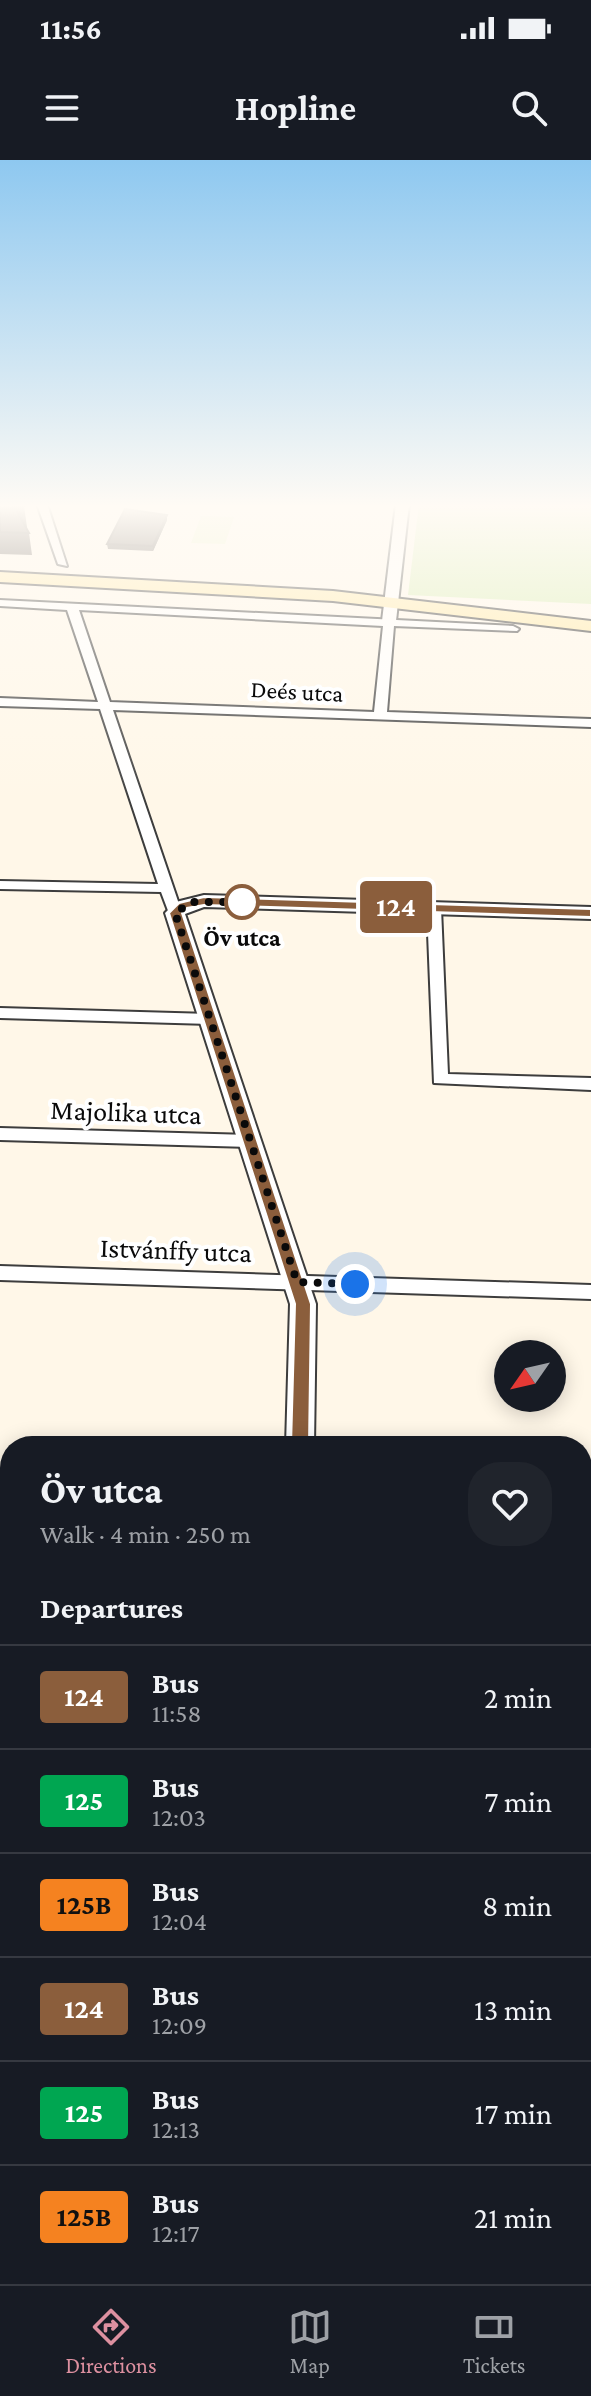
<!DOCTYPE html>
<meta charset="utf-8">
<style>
body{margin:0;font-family:"Crimson Pro",serif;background:#20242c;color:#f1f3f6;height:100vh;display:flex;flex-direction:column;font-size:30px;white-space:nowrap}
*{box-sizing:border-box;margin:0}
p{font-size:26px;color:#9ea1a6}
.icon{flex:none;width:44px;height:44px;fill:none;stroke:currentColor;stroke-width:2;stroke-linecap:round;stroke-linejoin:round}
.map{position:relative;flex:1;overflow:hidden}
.drawer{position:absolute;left:0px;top:1276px;width:592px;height:848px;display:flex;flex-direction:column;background:#171b24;border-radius:32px 32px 0 0;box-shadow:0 4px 20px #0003}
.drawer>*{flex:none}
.badge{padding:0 16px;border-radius:6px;font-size:28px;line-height:52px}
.needle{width:52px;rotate:236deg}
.fabs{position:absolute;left:494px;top:1180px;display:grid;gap:16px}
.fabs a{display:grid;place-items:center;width:72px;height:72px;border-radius:50%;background:#171b24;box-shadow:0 4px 20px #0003;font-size:40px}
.you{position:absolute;width:40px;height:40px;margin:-20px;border:6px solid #fff;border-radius:50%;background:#1a73e8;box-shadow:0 0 0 12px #1a73e833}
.map>.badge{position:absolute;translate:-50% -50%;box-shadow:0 0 0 4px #fff}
h2{padding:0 40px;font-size:30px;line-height:72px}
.round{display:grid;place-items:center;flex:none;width:84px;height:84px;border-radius:32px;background:#20242c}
.summary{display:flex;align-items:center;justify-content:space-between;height:136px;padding:0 40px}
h1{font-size:38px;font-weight:700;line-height:60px}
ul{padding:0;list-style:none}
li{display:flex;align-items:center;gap:24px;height:104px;padding:0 40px;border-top:2px solid #363941}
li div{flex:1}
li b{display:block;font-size:30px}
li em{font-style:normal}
li .badge{min-width:88px;font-weight:700;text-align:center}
.status{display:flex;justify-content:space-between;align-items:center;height:56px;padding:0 40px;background:#171b24;direction:ltr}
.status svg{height:22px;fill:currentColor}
header{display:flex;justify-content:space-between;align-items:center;height:104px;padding:0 40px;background:#171b24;font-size:36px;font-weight:700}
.tab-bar{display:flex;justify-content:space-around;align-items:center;height:112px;border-top:2px solid #363941;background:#171b24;font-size:22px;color:#9ea1a6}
.tab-bar a{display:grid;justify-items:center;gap:4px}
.tab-bar .selected{color:#dd90a0}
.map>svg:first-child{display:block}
</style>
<div class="status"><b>11:56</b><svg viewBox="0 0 49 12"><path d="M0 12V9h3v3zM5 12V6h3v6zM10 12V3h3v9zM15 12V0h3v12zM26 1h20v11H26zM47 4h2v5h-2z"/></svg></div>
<header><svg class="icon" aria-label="menu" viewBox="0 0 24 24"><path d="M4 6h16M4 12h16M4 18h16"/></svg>Hopline<svg class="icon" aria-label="search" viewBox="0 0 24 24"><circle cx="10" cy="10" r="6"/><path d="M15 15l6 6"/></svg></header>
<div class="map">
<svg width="591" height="2124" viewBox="0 0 591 2124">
<rect width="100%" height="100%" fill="#fff7e8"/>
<g fill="#d6ecaf">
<polygon points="419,344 591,344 591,444 408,435"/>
<rect x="0" y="1765" width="10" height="145"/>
</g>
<polygon fill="#e8f2c1" points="201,356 234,357 225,384 191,383"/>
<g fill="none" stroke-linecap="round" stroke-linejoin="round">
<g stroke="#3d3d3d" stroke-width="4">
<g id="minor">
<polygon points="37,344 47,344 67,406 58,404"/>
<path d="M0,440l513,26 6,3 -2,2 -123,-5 -7,86 204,7v8l-478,-17 69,203 -2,3h-10l-9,-24 -161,-3v-8l158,3 -58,-175 -100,-3v-8l98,4 -31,-92 -67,-4zM79,450l304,16 -9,86 -264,-10z"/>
<polygon points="434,744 441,748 448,914 591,918 591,930 434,923 427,748"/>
<polygon points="0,848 210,854 218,859 210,864 0,858"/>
<polygon points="0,968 250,975 259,981 250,987 0,980"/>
<polygon points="0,1106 591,1125 591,1139 0,1120"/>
<rect x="0" y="1325" width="10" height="18"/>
<rect x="582" y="1327" width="9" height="18"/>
<rect x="0" y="1724" width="10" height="26"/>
<polygon points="591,1769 591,1795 582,1796 582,1770"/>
<polygon points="591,1874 591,1902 582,1903 582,1875"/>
<rect x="0" y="1932" width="10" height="28"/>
</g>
</g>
<g stroke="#3d3d3d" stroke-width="4">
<g id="tertiary">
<polygon points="396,344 409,344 396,461 389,465 382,461"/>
<polygon points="204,735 591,747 591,759 204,747 185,754 316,1144 314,1286 286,1286 290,1144 165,753 176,742"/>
<polygon points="262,2114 302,2114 301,2124 261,2124"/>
</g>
</g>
<g stroke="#2c2c2c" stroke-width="4">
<polygon id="secondary" points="0,412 333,431 591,461 591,471 333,441 0,422"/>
</g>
<use href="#minor" fill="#fff" fill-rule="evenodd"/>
<use href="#tertiary" fill="#fff" fill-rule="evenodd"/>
<use href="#secondary" fill="#ffe9a3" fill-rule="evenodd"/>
</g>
<g fill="#48403c">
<polygon points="0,344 24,346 27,367 26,367 29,373 32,395 0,394"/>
<polygon points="167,360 153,391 108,389 107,384"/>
</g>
<polygon fill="#3b3431" points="167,355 167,360 153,391 153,386"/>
<g fill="#544a46" stroke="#3b3431" stroke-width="2">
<polygon points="0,344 23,344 24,346 14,346 29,373 0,372"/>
<polygon points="125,349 167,355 153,386 107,384"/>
</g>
<linearGradient id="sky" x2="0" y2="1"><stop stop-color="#8ec8f0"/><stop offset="0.54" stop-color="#fffbf5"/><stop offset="1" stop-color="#fffbf5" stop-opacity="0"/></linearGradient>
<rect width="591" height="641" fill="url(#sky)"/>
<polygon fill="#8b5e3c" stroke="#fff" stroke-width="2" points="204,737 591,749 591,757 204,745 187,748 182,753 311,1144 309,1286 300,1294 291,1286 295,1144 169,753 179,743"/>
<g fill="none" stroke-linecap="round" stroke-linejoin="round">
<polyline stroke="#0a0a0a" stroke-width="8" stroke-dasharray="0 14.4" points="242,742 247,742 192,742 175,753 297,1122 355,1124"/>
</g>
<circle fill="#fff" stroke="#8b5e3c" stroke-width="4" cx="242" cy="742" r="16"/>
<g text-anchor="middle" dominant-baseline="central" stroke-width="8" stroke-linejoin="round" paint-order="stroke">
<g font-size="24" fill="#0a0a0a" stroke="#fff">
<text transform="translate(297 531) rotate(3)">Deés utca</text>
</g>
<g font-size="24" font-weight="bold" fill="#0a0a0a" stroke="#fff">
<text x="242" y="777">Öv utca</text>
</g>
<g font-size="28" fill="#0a0a0a" stroke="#fff">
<text transform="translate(126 952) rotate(2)">Majolika utca</text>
<text transform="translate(176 1090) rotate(2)">Istvánffy utca</text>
</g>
</g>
</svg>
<div class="fabs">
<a><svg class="needle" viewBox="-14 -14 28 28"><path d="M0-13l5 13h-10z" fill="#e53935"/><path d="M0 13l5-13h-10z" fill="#9ea1a6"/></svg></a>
</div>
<div class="you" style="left:355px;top:1124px"></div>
<b class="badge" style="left:396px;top:747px;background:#8b5e3c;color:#fff">124</b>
<section class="drawer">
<div class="summary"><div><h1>Öv utca</h1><p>Walk · 4 min · 250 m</p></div><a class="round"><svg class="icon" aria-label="heart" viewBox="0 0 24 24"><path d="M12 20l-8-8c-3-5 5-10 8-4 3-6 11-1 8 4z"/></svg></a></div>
<h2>Departures</h2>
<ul>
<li><span class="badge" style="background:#8b5e3c;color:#fff">124</span><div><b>Bus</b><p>11:58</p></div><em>2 min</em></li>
<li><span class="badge" style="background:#00a651;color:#fff">125</span><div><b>Bus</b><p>12:03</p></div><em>7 min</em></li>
<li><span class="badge" style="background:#f58220;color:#111">125B</span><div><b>Bus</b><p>12:04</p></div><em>8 min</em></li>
<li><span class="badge" style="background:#8b5e3c;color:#fff">124</span><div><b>Bus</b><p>12:09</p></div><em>13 min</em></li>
<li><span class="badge" style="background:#00a651;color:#fff">125</span><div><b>Bus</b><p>12:13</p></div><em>17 min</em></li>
<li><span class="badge" style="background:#f58220;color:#111">125B</span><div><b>Bus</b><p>12:17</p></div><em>21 min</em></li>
</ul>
</section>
</div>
<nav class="tab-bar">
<a class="selected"><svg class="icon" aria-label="directions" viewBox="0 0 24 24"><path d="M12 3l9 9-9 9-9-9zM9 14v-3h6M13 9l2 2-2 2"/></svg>Directions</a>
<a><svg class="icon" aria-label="map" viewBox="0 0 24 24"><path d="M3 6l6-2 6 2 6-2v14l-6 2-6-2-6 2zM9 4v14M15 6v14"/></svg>Map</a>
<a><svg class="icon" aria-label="tickets" viewBox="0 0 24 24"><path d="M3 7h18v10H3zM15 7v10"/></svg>Tickets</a>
</nav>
